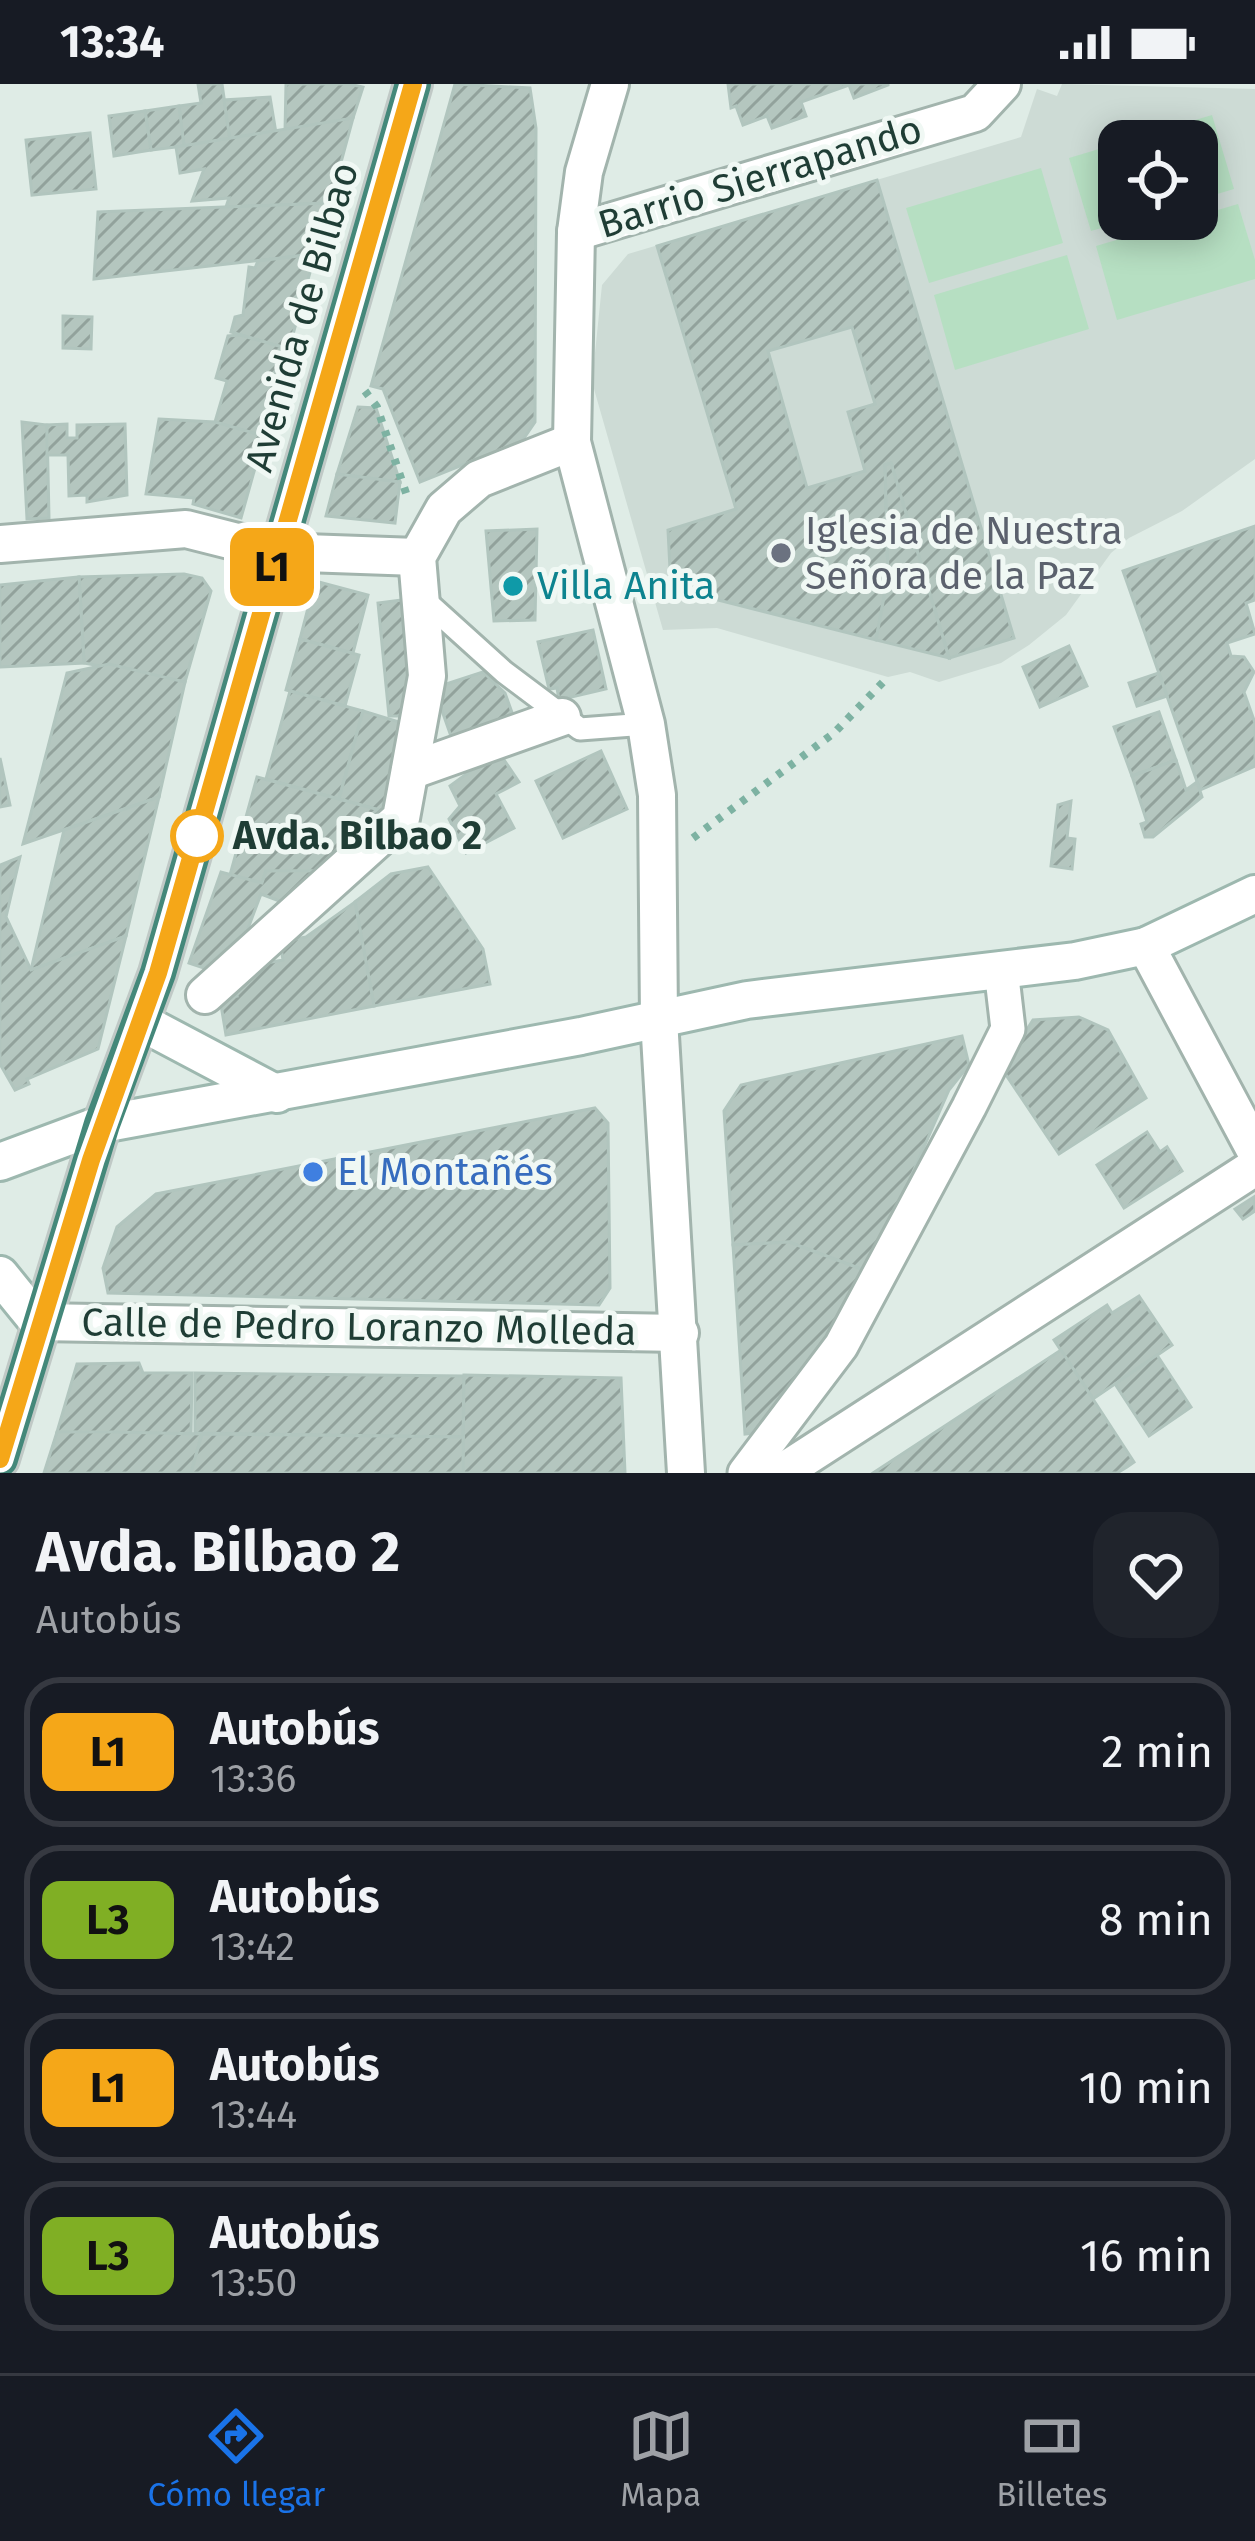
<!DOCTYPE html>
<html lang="es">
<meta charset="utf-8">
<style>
body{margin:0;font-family:"Fira Sans",sans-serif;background:#20242c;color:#f1f3f6;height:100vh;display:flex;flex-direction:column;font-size:45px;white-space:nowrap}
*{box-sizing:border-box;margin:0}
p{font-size:39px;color:#9ea1a6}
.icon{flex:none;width:66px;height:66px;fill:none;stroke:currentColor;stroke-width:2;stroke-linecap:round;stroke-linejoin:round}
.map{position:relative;height:1389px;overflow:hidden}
.panel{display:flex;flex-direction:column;background:#171b24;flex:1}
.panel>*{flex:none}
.badge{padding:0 24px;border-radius:18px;font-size:42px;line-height:78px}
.buttons{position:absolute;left:1098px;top:36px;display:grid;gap:24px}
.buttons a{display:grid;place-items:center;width:120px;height:120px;border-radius:24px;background:#171b24;box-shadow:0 6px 30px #0003;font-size:60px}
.map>.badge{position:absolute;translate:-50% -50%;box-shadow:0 0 0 6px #fff}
.round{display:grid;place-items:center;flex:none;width:126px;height:126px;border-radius:36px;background:#20242c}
.head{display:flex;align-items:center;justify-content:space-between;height:204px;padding:0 36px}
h1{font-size:57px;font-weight:700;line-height:90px}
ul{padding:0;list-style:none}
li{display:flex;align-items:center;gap:36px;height:150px;margin:0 24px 18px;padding:0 12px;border:6px solid #363941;border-radius:36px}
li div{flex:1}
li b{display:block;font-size:45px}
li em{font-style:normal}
li .badge{min-width:132px;font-weight:700;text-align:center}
.status{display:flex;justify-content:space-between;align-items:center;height:84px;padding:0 60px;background:#171b24;direction:ltr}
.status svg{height:33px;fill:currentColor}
.dock{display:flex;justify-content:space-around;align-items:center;height:168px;border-top:3px solid #363941;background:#171b24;font-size:33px;color:#9ea1a6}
.dock a{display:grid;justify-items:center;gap:6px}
.dock .on{color:#1a73e8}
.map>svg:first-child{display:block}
</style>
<div class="status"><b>13:34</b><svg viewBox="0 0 49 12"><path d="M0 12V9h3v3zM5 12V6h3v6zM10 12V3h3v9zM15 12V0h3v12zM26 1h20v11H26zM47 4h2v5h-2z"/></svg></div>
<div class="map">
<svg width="1255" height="1389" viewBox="0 0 1255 1389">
<defs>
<pattern id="building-hatch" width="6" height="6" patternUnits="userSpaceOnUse" patternTransform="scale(3)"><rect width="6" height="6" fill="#b4c6bf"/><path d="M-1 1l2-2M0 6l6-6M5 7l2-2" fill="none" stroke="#92a29c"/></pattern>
</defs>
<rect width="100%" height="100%" fill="#dfece6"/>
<path fill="#cddbd5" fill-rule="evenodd" d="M1062,0l193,5v370l-73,52 -53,27 -18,15 -45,62 -37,30 -28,18 -62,19 -29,-10 -22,5 -171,-49 -54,2 -71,-248 10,-97 26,-31 393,-117 16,-48 20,7zM1119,57h78v78h-78z"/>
<g fill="#b6dfc2">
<polygon points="1212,31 1234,105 1197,116 1197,57 1125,57"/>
<polygon points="1119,59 1119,135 1133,135 1091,147 1069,74"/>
<polygon points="1041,84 1063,159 929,199 906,124"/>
<polygon points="1238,120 1255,176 1255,195 1117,236 1096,162"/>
<polygon points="1067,171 1089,245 955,286 934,211"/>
</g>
<g fill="url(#building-hatch)" stroke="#b1c5be" stroke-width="3" fill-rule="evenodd">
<polygon points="198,0 222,0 230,55 184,62 179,22 201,19"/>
<polygon points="286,0 349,0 363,3 353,34 285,48"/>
<polygon points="455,0 530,4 536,44 535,338 522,357 420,398 383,305 371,302"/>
<polygon points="728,0 888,0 888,1 854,14 849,1 801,18 806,32 772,44 767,32 743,41 736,22 731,24"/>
<polygon points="270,13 276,49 230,55 224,16"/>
<polygon points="179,22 184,62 151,66 145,27"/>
<polygon points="145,27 151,66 114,72 109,32"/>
<polygon points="353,34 330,119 226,123 229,114 192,117 204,85 180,89 176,63"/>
<polygon points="90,49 96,105 32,111 26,56"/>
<path d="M877,96l137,458 -65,20 -58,-195 -6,2 3,111 -12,64 -205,-52 -3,-58 68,-21 -79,-263zM852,243l23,77 -27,8 17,59 -58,17 -39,-137z"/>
<polygon points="330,119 315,170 94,195 98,128"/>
<polygon points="315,170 289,265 231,248 235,233 243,231 249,183 255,184 258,177"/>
<polygon points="63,232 92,233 91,265 63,264"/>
<polygon points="240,251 289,265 264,352 215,338 227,297 216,294 228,252"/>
<polygon points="358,323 376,324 400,398 337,390"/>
<polygon points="159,335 215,338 264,352 241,434 193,420 194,414 146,410"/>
<polygon points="22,338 47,341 49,434 27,435"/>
<polygon points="67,340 67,354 77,354 77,341 125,340 127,411 87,418 87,411 69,412 68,371 47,371 47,341"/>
<polygon points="891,379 949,574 876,556 888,492 885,381"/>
<polygon points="337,390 400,398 395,439 326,432"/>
<polygon points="1255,442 1255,516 1246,519 1255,550 1227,559 1231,572 1244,573 1254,588 1244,608 1255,639 1255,682 1200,706 1123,487"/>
<polygon points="537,445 535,536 494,537 486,447"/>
<polygon points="184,490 202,494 211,507 185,598 84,579 79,493"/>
<polygon points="79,493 84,579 0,583 0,501"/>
<polygon points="315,497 368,511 353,569 300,555"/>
<polygon points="410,515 419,575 405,632 389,632 378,519"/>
<polygon points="593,546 606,605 559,616 557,604 549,605 538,558"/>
<polygon points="300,555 359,571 345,622 286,606"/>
<polygon points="1069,562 1087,602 1040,623 1023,583"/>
<polygon points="109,580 185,598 159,713 23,760 67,589"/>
<polygon points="483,588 505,609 514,634 452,655 434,604"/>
<polygon points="1159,589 1167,612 1137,622 1129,599"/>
<polygon points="290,607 363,627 339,715 266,695"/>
<polygon points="363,627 412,642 403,685 383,727 339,715"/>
<polygon points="1159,628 1176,676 1132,692 1114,643"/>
<polygon points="498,667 519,698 496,710 514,744 466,769 449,735 460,722 450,702"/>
<polygon points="601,667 627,725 563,754 536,697"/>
<polygon points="0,674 10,721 0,723"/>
<polygon points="1176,676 1186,706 1197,698 1202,713 1153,753 1145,753 1141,740 1147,738 1132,692"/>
<polygon points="257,693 383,727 319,787 266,787 262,799 230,791"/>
<polygon points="159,713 126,852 31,886 64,746"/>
<polygon points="1071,717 1067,754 1075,755 1072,785 1051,782 1058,721"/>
<polygon points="20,773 6,833 31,886 126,852 98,965 27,995 29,1000 15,1006 0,980 0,781"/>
<polygon points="428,783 483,865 490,900 374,922 355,818 391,790"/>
<polygon points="266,787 319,787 282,818 261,810 247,847 204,884 189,879 221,788 262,799"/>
<polygon points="355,818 374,922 226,951 220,915 237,912 234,901 250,882 283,876 280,858 306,853"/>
<polygon points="1079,933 1108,946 1146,1014 1059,1070 1002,985 1033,936"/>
<polygon points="962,952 969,981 949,1006 869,1188 789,1158 733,1161 724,1027 741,1001"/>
<polygon points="595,1024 608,1039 610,1204 599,1221 108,1209 103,1184 117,1143 156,1110"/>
<polygon points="1147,1048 1160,1068 1167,1063 1182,1087 1124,1124 1097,1081"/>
<polygon points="1254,1113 1255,1127 1243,1135 1235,1125"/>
<polygon points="789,1158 869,1188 799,1309 763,1348 745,1350 733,1161"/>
<polygon points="1139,1212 1172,1261 1093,1315 1054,1256 1107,1221 1112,1229"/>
<polygon points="1061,1266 1134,1378 1127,1383 1117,1389 873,1389"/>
<polygon points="1157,1271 1191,1323 1149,1352 1115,1300"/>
<polygon points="139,1279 143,1289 192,1289 191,1350 57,1348 77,1280"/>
<polygon points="195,1289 464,1292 463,1353 195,1349"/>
<polygon points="464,1291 621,1294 625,1389 463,1389"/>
<polygon points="57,1348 113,1348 202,1350 191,1389 44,1389"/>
<polygon points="202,1350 463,1353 463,1389 191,1389"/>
</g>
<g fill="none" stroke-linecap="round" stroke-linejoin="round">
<g stroke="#a2b4ad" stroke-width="27">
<polyline id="service" points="421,513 504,588 580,645 646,640"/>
</g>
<g stroke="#a2b4ad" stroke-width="39">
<polyline id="pedestrian" points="745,1389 841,1262 969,1023 1008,945 1001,885"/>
</g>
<g stroke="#a2b4ad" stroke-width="42">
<g id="minor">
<polyline points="610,0 584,88 576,148 572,358 646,640 657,711 659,935 686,1389"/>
<polyline points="576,148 975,29 1002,0"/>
<polyline points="0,460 186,445 277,468 417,473"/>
<polyline points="410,687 562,633"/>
<polyline points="1146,862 1255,1066"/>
<polyline points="205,911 401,734 427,592 417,473 444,425 479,395 572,358"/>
<polyline points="38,1238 680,1249"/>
<polyline points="781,1389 1255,1083"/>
</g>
</g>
<g stroke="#9db8af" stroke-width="42">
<g id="secondary">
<polyline points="141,938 277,1010"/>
<polyline points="0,1078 102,1040 581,952 747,916 1075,877 1146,862 1255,810"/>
<polyline points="0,1191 38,1238"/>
</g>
</g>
<g stroke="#c0c9c6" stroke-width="42">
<polyline id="trunk" points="0,1375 102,1040 158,889 413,0"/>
</g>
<g stroke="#7db2a2" stroke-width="8" stroke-dasharray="6 9" stroke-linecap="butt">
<polyline points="365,307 377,323 408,415"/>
<polyline points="693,754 834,649 888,593"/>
</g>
<use href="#service" stroke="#fff" stroke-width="21"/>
<use href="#pedestrian" stroke="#fff" stroke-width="33"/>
<use href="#minor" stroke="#fff" stroke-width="36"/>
<use href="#secondary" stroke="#fff" stroke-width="36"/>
<use href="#trunk" stroke="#44887a" stroke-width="36"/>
</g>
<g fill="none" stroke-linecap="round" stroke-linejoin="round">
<g stroke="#fff" stroke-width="27">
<polyline id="line" points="0,1375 91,1076 158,889 413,0"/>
</g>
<use href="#line" stroke="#f5a718" stroke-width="18"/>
</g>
<circle fill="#6b7280" stroke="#f0f8f4" stroke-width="4.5" cx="781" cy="469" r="12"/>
<circle fill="#0f9aa8" stroke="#f0f8f4" stroke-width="4.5" cx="513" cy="502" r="12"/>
<circle fill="#fff" stroke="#f5a718" stroke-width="6" cx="197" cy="752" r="24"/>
<circle fill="#3f7fe0" stroke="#f0f8f4" stroke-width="4.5" cx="313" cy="1088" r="12"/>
<g text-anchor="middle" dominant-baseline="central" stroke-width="10" stroke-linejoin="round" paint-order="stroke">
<g font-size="39" fill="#1f3d35" stroke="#f0f8f4">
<text transform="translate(760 93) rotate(-17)">Barrio Sierrapando</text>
<text transform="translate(302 233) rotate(-74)">Avenida de Bilbao</text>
<text transform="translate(359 1243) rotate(1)">Calle de Pedro Loranzo Molleda</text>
</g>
<g font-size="39" fill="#5b616d" stroke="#f0f8f4" text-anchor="start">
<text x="805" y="447">Iglesia de Nuestra<tspan x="805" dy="45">Señora de la Paz</tspan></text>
</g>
<g font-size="39" fill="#0d838f" stroke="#f0f8f4" text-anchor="start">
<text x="537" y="502">Villa Anita</text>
</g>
<g font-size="39" font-weight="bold" fill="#1f3d35" stroke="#f0f8f4" text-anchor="start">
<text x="233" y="752">Avda. Bilbao 2</text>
</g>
<g font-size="39" fill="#366cbe" stroke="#f0f8f4" text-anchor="start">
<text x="337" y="1088">El Montañés</text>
</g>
</g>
</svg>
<div class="buttons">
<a><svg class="icon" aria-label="locate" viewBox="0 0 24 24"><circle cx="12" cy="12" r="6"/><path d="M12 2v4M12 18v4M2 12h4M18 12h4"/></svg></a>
</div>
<b class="badge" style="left:272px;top:483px;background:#f5a718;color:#111">L1</b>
</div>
<section class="panel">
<div class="head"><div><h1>Avda. Bilbao 2</h1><p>Autobús</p></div><a class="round"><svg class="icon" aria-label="heart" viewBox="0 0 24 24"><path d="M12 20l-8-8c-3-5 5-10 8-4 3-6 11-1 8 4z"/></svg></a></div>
<ul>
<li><span class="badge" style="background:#f5a718;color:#111">L1</span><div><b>Autobús</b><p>13:36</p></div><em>2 min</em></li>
<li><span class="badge" style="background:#80af24;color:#111">L3</span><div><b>Autobús</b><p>13:42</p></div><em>8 min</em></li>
<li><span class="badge" style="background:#f5a718;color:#111">L1</span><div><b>Autobús</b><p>13:44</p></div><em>10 min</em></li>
<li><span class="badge" style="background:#80af24;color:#111">L3</span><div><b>Autobús</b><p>13:50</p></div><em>16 min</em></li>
</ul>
</section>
<nav class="dock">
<a class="on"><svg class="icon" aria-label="directions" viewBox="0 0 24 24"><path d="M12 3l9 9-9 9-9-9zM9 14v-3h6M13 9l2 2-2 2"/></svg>Cómo llegar</a>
<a><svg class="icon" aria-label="map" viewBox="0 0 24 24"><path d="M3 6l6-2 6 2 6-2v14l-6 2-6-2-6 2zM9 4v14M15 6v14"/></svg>Mapa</a>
<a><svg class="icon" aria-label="tickets" viewBox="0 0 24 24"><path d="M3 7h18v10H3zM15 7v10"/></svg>Billetes</a>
</nav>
